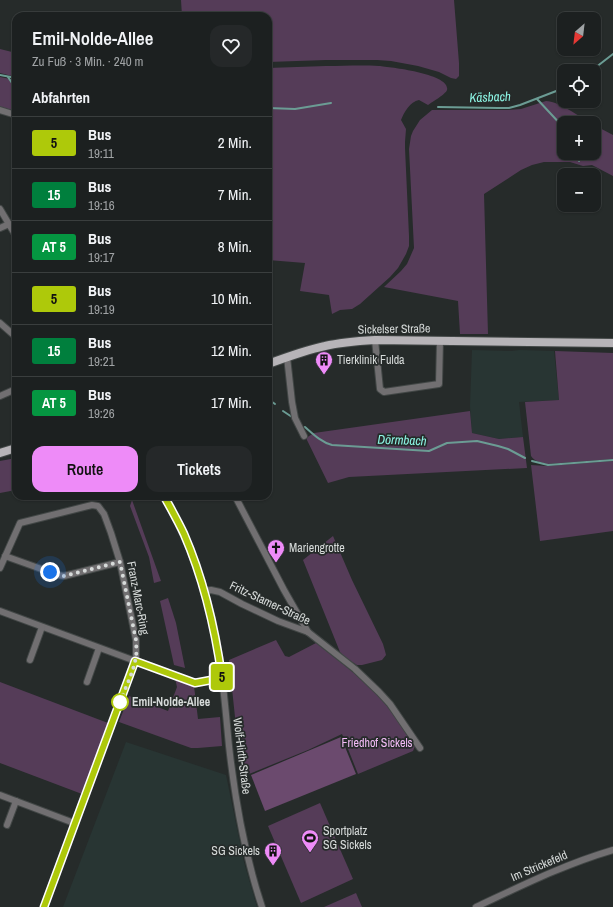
<!DOCTYPE html>
<html lang="de">
<meta charset="utf-8">
<style>
body{margin:0;font-family:"Archivo Narrow",sans-serif;background:#252829;color:#f1f3f6;height:100vh;display:flex;flex-direction:column;font-size:15px;white-space:nowrap}
*{box-sizing:border-box;margin:0}
p{font-size:13px;color:#a0a3a5}
.icon{flex:none;width:22px;height:22px;fill:none;stroke:currentColor;stroke-width:2;stroke-linecap:round;stroke-linejoin:round}
.map{position:relative;flex:1;overflow:hidden}
.details{position:absolute;left:12px;top:12px;width:260px;height:488px;display:flex;flex-direction:column;background:#1c2020;border-radius:12px;box-shadow:0 1px 3px #0004,0 0 0 1px #3a3e3e}
.details>*{flex:none}
.badge{padding:0 8px;border-radius:3px;font-size:14px;line-height:26px}
.needle{width:26px;rotate:208deg}
.buttons{position:absolute;left:557px;top:12px;display:grid;gap:8px}
.buttons a{display:grid;place-items:center;width:44px;height:44px;border-radius:8px;background:#1c2020;box-shadow:0 1px 3px #0004,0 0 0 1px #3a3e3e;font-size:20px}
.you{position:absolute;width:20px;height:20px;margin:-10px;border:3px solid #fff;border-radius:50%;background:#1a73e8;box-shadow:0 0 0 6px #1a73e833}
.map>.badge{position:absolute;translate:-50% -50%;box-shadow:0 0 0 2px #fff}
h2{padding:0 20px;font-size:15px;line-height:36px}
.round{display:grid;place-items:center;flex:none;width:42px;height:42px;border-radius:12px;background:#252829}
.overview{display:flex;align-items:center;justify-content:space-between;height:68px;padding:0 20px}
h1{font-size:19px;font-weight:600;line-height:30px}
.button{display:flex;gap:8px;margin-top:auto;padding:8px 20px}
.button a{flex:1;height:46px;border-radius:12px;background:#ee8bf8;color:#111;font-size:16px;font-weight:600;line-height:46px;text-align:center}
.button a+a{background:#252829;color:#f1f3f6}
ul{padding:0;list-style:none}
li{display:flex;align-items:center;gap:12px;height:52px;padding:0 20px;border-top:1px solid #3a3e3e}
li div{flex:1}
li b{display:block;font-size:15px}
li em{font-style:normal}
li .badge{min-width:44px;font-weight:700;text-align:center}
.map>svg:first-child{display:block}
</style>
<div class="map">
<svg width="613" height="907" viewBox="0 0 613 907">
<rect width="100%" height="100%" fill="#262b2a"/>
<g fill="#283533">
<polygon points="472,350 511,351 520,350 554,351 559,400 519,402 523,437 499,439 472,433 470,406"/>
<polygon points="126,742 226,775 244,862 257,907 63,907"/>
</g>
<g fill="#553c58">
<polygon points="181,0 454,0 459,63 459,76 456,79 451,78 439,72 418,66 391,61 377,60 326,60 268,62 268,16 182,16"/>
<polygon points="0,49 16,53 16,77 0,73"/>
<path d="M326,66c18,0 35,-1 53,0 11,1 72,8 68,24 -1,4 -15,12 -19,15l-9,-5c-9,2 -15,12 -18,20l5,9 -1,13v6l4,88v10l-3,8 -8,14 -8,9 -30,27 -8,5 -12,1 -8,4 -3,-19 -29,-4 5,-28 -37,-3v-192z"/>
<polygon points="0,77 16,80 16,111 0,107"/>
<path d="M546,101c12,0 34,16 45,22h-27v30h30v-28l19,10v41l-21,-11 -9,1 -13,-4h-26l-12,3 -11,5 -37,24 4,140h-28l-2,-33 -74,-14 17,-16 6,-7 7,-16 -5,-99 2,-13 2,-5 7,-11 12,-10h76l13,-1z"/>
<path d="M555,351l58,2v106l-66,5c-6,-2 -12,-2 -16,-8l-6,-54 34,-2z"/>
<polygon points="470,411 472,433 499,439 523,437 527,468 349,477 328,483 306,438 314,433"/>
<polygon points="16,458 16,490 0,493 0,461"/>
<polygon points="613,461 613,531 540,541 531,465 547,466"/>
<polygon points="132,500 161,581 154,583 149,557 130,506"/>
<polygon points="333,536 352,580 383,644 385,651 386,655 382,660 362,665 357,665 346,658 340,652 303,560"/>
<polygon points="168,598 176,623 185,668 174,665 160,601"/>
<path d="M276,640l9,16 4,1 27,-14c20,16 42,32 60,50 15,16 26,35 39,53l-2,5 -55,23 -16,-40 -34,16 -64,26 -3,-2 -12,-114z"/>
<polygon points="175,678 194,686 198,719 220,717 222,746 198,748 191,748 119,722 129,696 168,711 177,687"/>
<polygon points="0,682 108,723 82,794 0,763"/>
<polygon points="320,803 353,879 301,903 268,826"/>
<polygon points="356,893 362,907 324,907"/>
</g>
<polygon fill="#6b4a6e" points="341,737 356,774 265,811 251,775"/>
<g fill="none" stroke-linecap="round" stroke-linejoin="round">
<g stroke="#6b9c94" stroke-width="2">
<polyline points="591,71 613,54"/>
<polyline points="0,75 16,78"/>
<polyline points="8,77 16,89"/>
<polyline points="537,99 564,128"/>
<polyline points="438,107 498,108 509,108 520,105 564,88"/>
<polyline points="268,108 295,109 331,103"/>
<polyline points="576,153 579,161"/>
<polyline points="268,399 275,404"/>
<polyline points="283,411 292,417"/>
<path d="M305,427c8,7 16,15 27,18l97,6 18,-8 30,-2 21,5 10,3 17,9"/>
<polyline points="532,461 548,465 613,460"/>
</g>
<g stroke="#424746" stroke-width="8">
<g id="minor">
<polyline points="0,110 16,115"/>
<polyline points="0,209 16,236"/>
<polyline points="0,228 9,224"/>
<polyline points="0,323 16,337"/>
<polyline points="375,340 380,389 384,392 439,384 440,340"/>
<polyline points="287,357 292,402 295,418 304,436"/>
<polyline points="0,396 16,389"/>
<path d="M164,496c22,40 39,82 49,127 9,41 12,82 16,123 6,54 16,110 33,161"/>
<polyline points="235,496 284,590 308,632"/>
<polyline points="5,556 58,575 64,576 120,562"/>
<polyline points="0,568 20,523 92,505 98,506 104,514 111,533 120,562 136,640 136,656 133,666 44,907"/>
<polyline points="204,591 211,590 220,592 242,604 278,621 308,632 355,669 379,692 390,704 420,748"/>
<polyline points="0,611 195,683 222,678"/>
<polyline points="30,660 42,627"/>
<polyline points="87,682 99,648"/>
<polyline points="0,795 74,823"/>
<polyline points="7,825 16,801"/>
<path d="M476,907c45,-21 89,-43 137,-57"/>
</g>
</g>
<g stroke="#424746" stroke-width="10">
<g id="major">
<path d="M268,364c19,-7 38,-14 57,-18 17,-4 33,-5 50,-6l238,3"/>
<polyline points="0,453 16,448"/>
</g>
</g>
<use href="#minor" stroke="#716f71" stroke-width="6"/>
<use href="#major" stroke="#b7b4b8" stroke-width="8"/>
</g>
<g fill="none" stroke-linecap="round" stroke-linejoin="round">
<g stroke="#fff" stroke-width="9">
<path id="line" d="M44,907l91,-246 60,22 27,-5c-7,-50 -18,-98 -38,-144 -6,-13 -13,-25 -20,-38"/>
</g>
<use href="#line" stroke="#aec90a" stroke-width="6"/>
<path stroke="#d6dad9" stroke-width="4" stroke-dasharray="0 7.2" d="M50,572l14,4 56,-14 16,78c0,5 1,11 0,16 -2,16 -11,32 -16,46"/>
</g>
<defs>
<g id="building-pin" transform="scale(0.9)"><path d="M0 17L-7.5 6A9.5 9.5 0 1 1 7.5 6Z" fill="#ee8bf8" stroke="#262b2a"/><path d="M-4-6H4V6H1V3H-1V6H-4ZM-2.5-4.3h1.7v1.8h-1.7ZM.8-4.3h1.7v1.8H.8ZM-2.5-1h1.7V.8h-1.7ZM.8-1h1.7V.8H.8Z" fill="#111"/></g>
<g id="church-pin" transform="scale(0.9)"><path d="M0 17L-7.5 6A9.5 9.5 0 1 1 7.5 6Z" fill="#ee8bf8" stroke="#262b2a"/><path d="M-1.2-6h2.4v3.5h3.3v2.4h-3.3V6h-2.4V-.1h-3.3v-2.4h3.3Z" fill="#111"/></g>
<g id="stadium-pin" transform="scale(0.9)"><path d="M0 17L-7.5 6A9.5 9.5 0 1 1 7.5 6Z" fill="#ee8bf8" stroke="#262b2a"/><path d="M0-5a6.5 5 0 1 0 0 10a6.5 5 0 1 0 0-10ZM-3.5-1.8h7v3.6h-7Z" fill="#111"/></g>
</defs>
<g fill-rule="evenodd">
<use href="#building-pin" x="324" y="360"/>
<use href="#church-pin" x="276" y="548"/>
<use href="#stadium-pin" x="310" y="838"/>
<use href="#building-pin" x="273" y="851"/>
</g>
<circle fill="#fff" stroke="#aec90a" stroke-width="2" cx="120" cy="702" r="8"/>
<g text-anchor="middle" dominant-baseline="central" stroke-width="3.5" stroke-linejoin="round" paint-order="stroke">
<g font-size="12" fill="#d6dad9" stroke="#262b2a">
<text transform="translate(394 329) rotate(-1)">Sickelser Straße</text>
<text transform="translate(138 598) rotate(79)">Franz-Marc-Ring</text>
<text transform="translate(270 603) rotate(25)">Fritz-Stamer-Straße</text>
<text transform="translate(242 756) rotate(83)">Wolf-Hirth-Straße</text>
<text transform="translate(539 866) rotate(-23)">Im Strickefeld</text>
</g>
<g font-size="12" fill="#d6dad9" stroke="#262b2a" text-anchor="start">
<text x="337" y="360">Tierklinik Fulda</text>
<text x="289" y="548">Mariengrotte</text>
<text x="323" y="831">Sportplatz<tspan x="323" dy="14">SG Sickels</tspan></text>
<text x="260" y="851" text-anchor="end">SG Sickels</text>
</g>
<g font-size="12" font-weight="bold" fill="#d6dad9" stroke="#262b2a" text-anchor="start">
<text x="132" y="702">Emil-Nolde-Allee</text>
</g>
<g font-size="12" fill="#f4bcf8" stroke="#262b2a">
<text x="377" y="743">Friedhof Sickels</text>
</g>
<g font-size="13" font-style="italic" fill="#8df6e5" stroke="#262b2a">
<text transform="translate(490 97) rotate(-2)">Käsbach</text>
<text transform="translate(402 440) rotate(2)">Dörmbach</text>
</g>
</g>
</svg>
<div class="buttons">
<a><svg class="needle" viewBox="-14 -14 28 28"><path d="M0-13l5 13h-10z" fill="#e53935"/><path d="M0 13l5-13h-10z" fill="#a0a3a5"/></svg></a>
<a><svg class="icon" aria-label="locate" viewBox="0 0 24 24"><circle cx="12" cy="12" r="6"/><path d="M12 2v4M12 18v4M2 12h4M18 12h4"/></svg></a>
<a>+</a>
<a>−</a>
</div>
<div class="you" style="left:50px;top:572px"></div>
<b class="badge" style="left:222px;top:677px;background:#aec90a;color:#111">5</b>
<section class="details">
<div class="overview"><div><h1>Emil-Nolde-Allee</h1><p>Zu Fuß · 3 Min. · 240 m</p></div><a class="round"><svg class="icon" aria-label="heart" viewBox="0 0 24 24"><path d="M12 20l-8-8c-3-5 5-10 8-4 3-6 11-1 8 4z"/></svg></a></div>
<h2>Abfahrten</h2>
<ul>
<li><span class="badge" style="background:#aec90a;color:#111">5</span><div><b>Bus</b><p>19:11</p></div><em>2 Min.</em></li>
<li><span class="badge" style="background:#007f3d;color:#fff">15</span><div><b>Bus</b><p>19:16</p></div><em>7 Min.</em></li>
<li><span class="badge" style="background:#059641;color:#fff">AT 5</span><div><b>Bus</b><p>19:17</p></div><em>8 Min.</em></li>
<li><span class="badge" style="background:#aec90a;color:#111">5</span><div><b>Bus</b><p>19:19</p></div><em>10 Min.</em></li>
<li><span class="badge" style="background:#007f3d;color:#fff">15</span><div><b>Bus</b><p>19:21</p></div><em>12 Min.</em></li>
<li><span class="badge" style="background:#059641;color:#fff">AT 5</span><div><b>Bus</b><p>19:26</p></div><em>17 Min.</em></li>
</ul>
<div class="button"><a>Route</a><a>Tickets</a></div>
</section>
</div>
